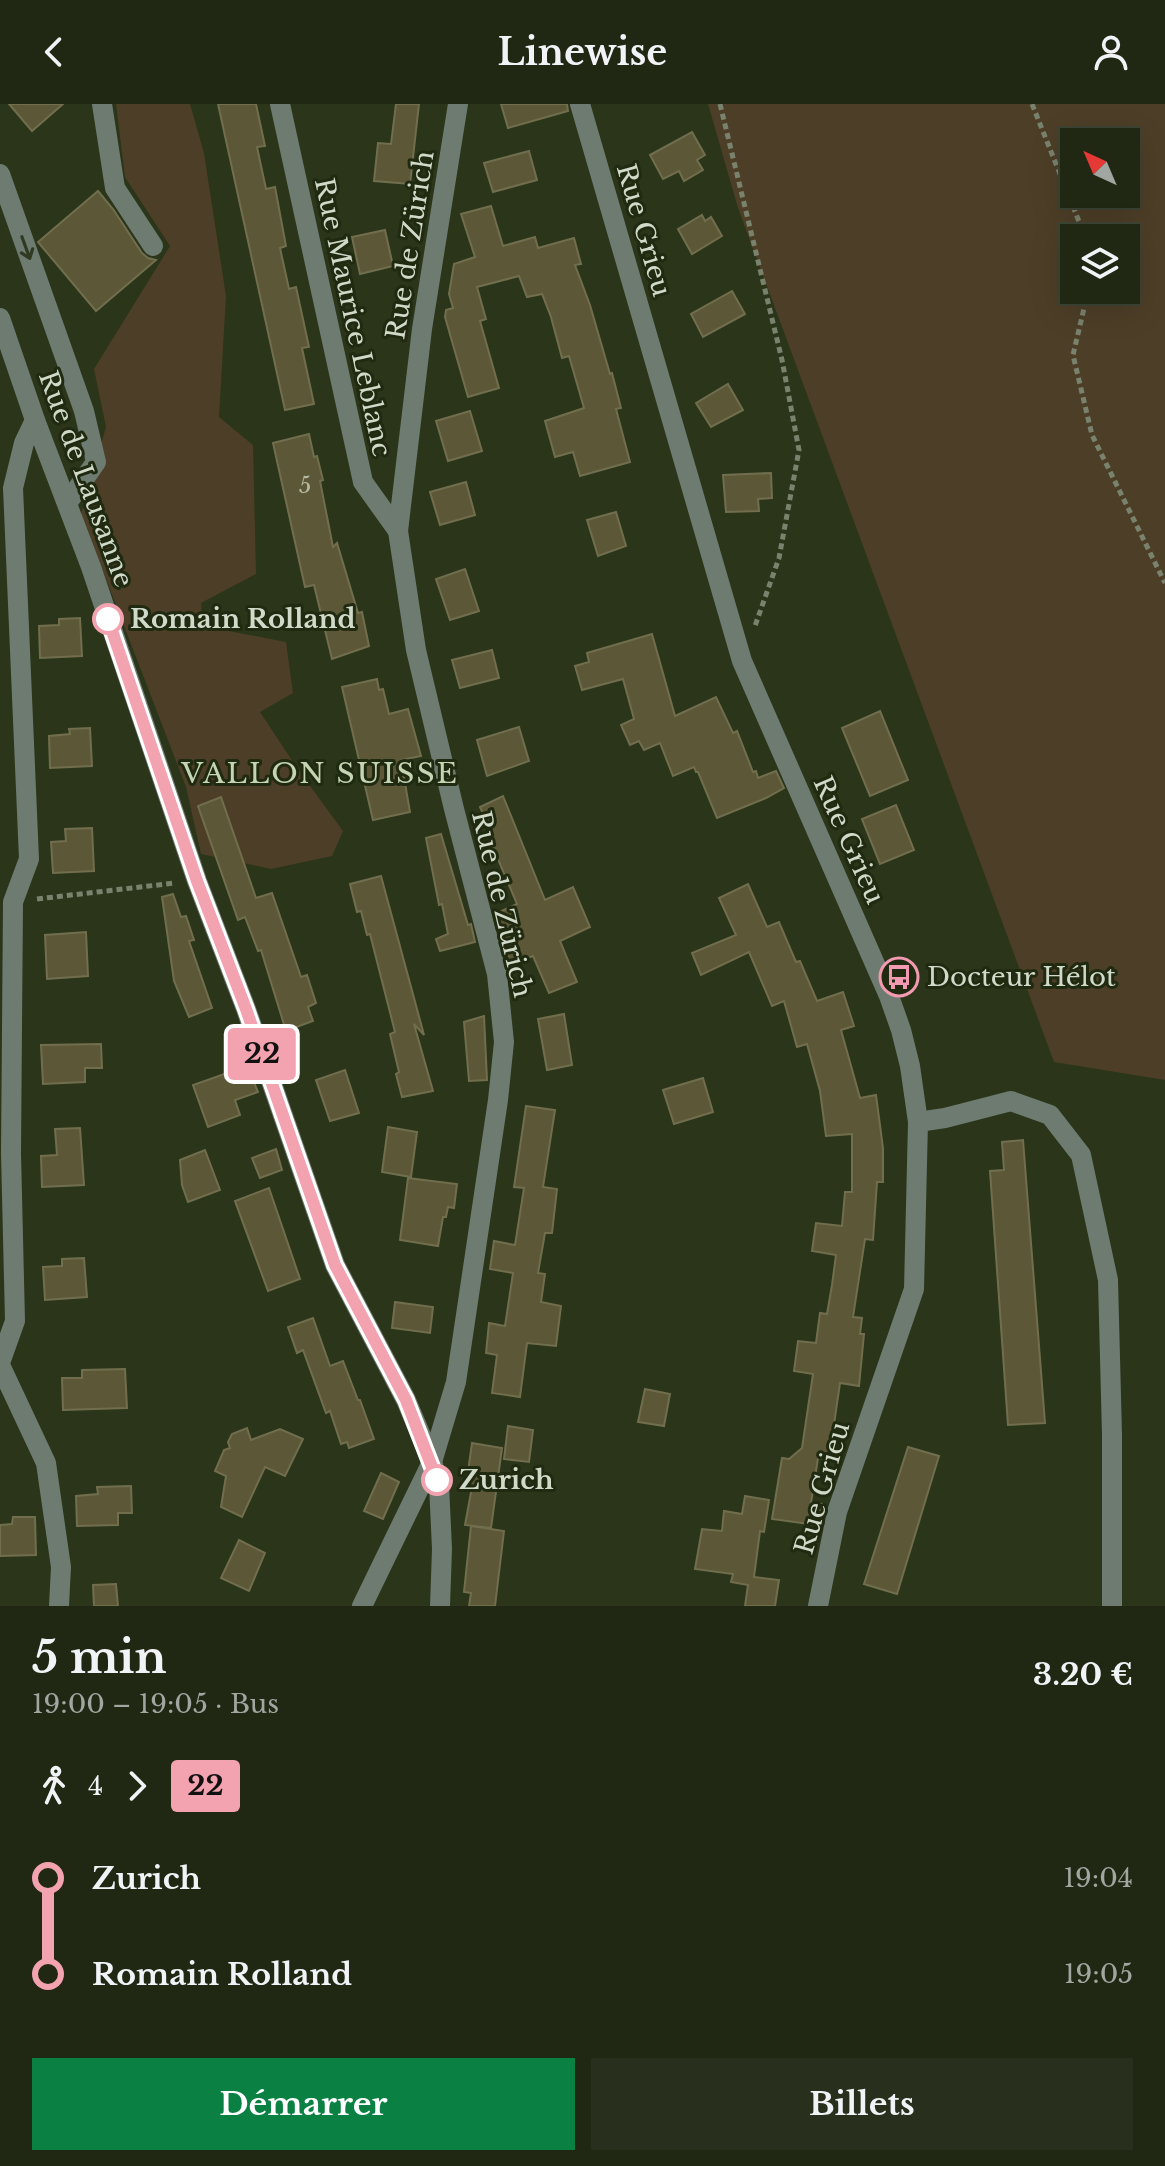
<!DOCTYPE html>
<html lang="fr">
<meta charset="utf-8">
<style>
body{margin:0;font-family:"Libre Baskerville",serif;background:#28301d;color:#f1f3f6;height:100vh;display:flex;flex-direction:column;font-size:30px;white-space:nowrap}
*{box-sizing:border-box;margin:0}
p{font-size:26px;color:#a2a6a0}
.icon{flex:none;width:44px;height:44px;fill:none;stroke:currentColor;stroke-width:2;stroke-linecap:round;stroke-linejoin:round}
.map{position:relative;height:1502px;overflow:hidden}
.panel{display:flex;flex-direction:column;background:#202814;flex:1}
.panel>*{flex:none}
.badge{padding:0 16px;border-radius:6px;font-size:28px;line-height:52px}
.needle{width:52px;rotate:316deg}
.tools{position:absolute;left:1060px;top:24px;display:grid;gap:16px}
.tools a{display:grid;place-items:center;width:80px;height:80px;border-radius:0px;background:#202814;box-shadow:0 8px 32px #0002,0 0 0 2px #3d4434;font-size:40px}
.map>.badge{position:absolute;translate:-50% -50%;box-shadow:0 0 0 4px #fff}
.legs{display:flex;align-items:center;gap:12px;height:88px;padding:0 32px;font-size:26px}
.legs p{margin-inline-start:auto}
.head{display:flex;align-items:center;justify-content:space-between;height:136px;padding:0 32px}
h1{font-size:44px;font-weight:800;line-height:60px}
.primary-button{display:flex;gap:16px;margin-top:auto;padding:16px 32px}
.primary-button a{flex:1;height:92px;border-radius:0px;background:#0b8043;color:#fff;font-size:32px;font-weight:800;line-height:92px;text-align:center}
.primary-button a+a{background:#28301d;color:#f1f3f6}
ul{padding:0 32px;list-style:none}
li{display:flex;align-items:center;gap:28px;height:96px;font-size:30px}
li i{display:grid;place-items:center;width:12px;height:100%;margin:0 10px;background:currentColor}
li i::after{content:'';width:20px;height:20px;margin:-10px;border:6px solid;border-radius:50%;background:#202814}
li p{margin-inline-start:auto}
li:first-child i{background:linear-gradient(#0000 50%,currentColor 0)}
li:last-child i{background:linear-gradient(currentColor 50%,#0000 0)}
header{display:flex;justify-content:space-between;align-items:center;height:104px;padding:0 32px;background:#202814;font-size:36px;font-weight:800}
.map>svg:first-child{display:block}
</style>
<header><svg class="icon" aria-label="back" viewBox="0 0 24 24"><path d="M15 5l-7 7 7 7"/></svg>Linewise<svg class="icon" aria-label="person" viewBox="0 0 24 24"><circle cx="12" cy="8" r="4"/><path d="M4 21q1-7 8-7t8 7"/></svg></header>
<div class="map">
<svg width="1165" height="1502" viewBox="0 0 1165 1502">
<rect width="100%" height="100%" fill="#2a351a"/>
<g fill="#4d3e27" fill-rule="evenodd">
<polygon points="116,0 190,0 204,49 226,192 219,313 253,341 256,470 201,499 203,522 286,538 293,589 260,608 297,664 343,727 332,752 271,765 201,750 186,683 81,410 106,323 94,265 170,142 125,73"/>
<path d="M708,0h457v976l-111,-18 -316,-854zM1074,38h52v52h-52zM1074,134h52v52h-52z"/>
</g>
<g fill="#5c5837" stroke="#716e4e" stroke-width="2">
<polygon points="9,0 63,0 32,27"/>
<polygon points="218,0 256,0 265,42 257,43 266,85 275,83 286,142 280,144 289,185 296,183 309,243 302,244 314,300 285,306"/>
<polygon points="396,0 419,0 410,80 374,77 378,39 391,40"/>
<polygon points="501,0 567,0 568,7 508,24"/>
<polygon points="692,28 705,51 697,56 703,66 684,77 679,67 663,75 650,51"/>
<polygon points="529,47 537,76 493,88 484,59"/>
<polygon points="98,87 113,105 142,149 148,154 156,156 96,207 38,138"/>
<polygon points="491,102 503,142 535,133 538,144 574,134 581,160 575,161 590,201 610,270 612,269 621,304 616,305 630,358 580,372 573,348 555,353 545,317 584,304 569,252 562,254 551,213 542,190 527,193 519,172 477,183 486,215 480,217 499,284 468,293 445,213 446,206 453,204 449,190 454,160 475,153 461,110"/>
<polygon points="702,111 705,117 711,113 722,132 692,150 678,125"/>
<polygon points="385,126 393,162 360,170 352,133"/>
<polygon points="732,187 745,210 703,233 691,210"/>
<polygon points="728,280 743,306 711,323 696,299"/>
<polygon points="470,307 482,347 448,357 436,317"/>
<polygon points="309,330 314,353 317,352 323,376 320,377 333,443 337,439 358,509 362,508 369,542 332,555 314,481 305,483 273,339"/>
<polygon points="771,369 772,394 758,395 759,407 726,408 723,371"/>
<polygon points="466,378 475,411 440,421 430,388"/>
<polygon points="616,408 626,442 598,452 587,416"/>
<polygon points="465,465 479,507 450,516 436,475"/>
<polygon points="80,514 82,552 40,554 39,522 59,521 59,515"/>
<polygon points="652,530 675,612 716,593 733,629 737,627 753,668 756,667 758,674 776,667 784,684 766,694 717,714 698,668 696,668 694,663 673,672 660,639 644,646 639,637 630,641 621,621 634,615 623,575 582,586 575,562 589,558 587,549"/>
<polygon points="492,546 499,574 460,584 452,556"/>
<polygon points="377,575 379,586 383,585 389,610 408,605 421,652 401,656 410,708 373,716 342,583"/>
<polygon points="880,607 908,676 870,692 842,624"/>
<polygon points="519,623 529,657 487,672 477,636"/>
<polygon points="90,624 92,662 50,664 49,632 70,630 69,625"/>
<polygon points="503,692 545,796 573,783 590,823 560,837 577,878 549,889 533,852 510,861 503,830 500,831 495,810 517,800 489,734 493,732 480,703"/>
<polygon points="221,693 256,794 272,789 301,873 307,871 316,899 308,903 313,917 286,927 261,846 258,847 245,813 238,816 198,702"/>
<polygon points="896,701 914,746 880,760 862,715"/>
<polygon points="92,724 94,767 53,769 51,738 66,737 65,725"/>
<polygon points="441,730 468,821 471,820 475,838 440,847 436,835 448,830 442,800 439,801 426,734"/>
<polygon points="381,772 424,931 414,920 433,987 402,993 396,970 399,968 390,930 395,928 370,830 367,831 361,807 357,808 350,780"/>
<polygon points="748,780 767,823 779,818 796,858 800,857 817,897 843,888 854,922 841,926 860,994 876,991 883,1044 883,1078 877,1078 873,1136 865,1135 853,1213 862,1214 860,1230 864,1230 859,1282 840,1279 829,1355 818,1354 811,1399 822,1400 816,1421 772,1415 782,1354 789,1355 802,1344 813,1270 794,1267 798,1237 816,1239 820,1209 827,1210 832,1181 836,1151 812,1147 816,1119 842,1122 845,1088 852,1088 852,1030 826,1032 820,987 807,940 797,943 784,897 772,902 749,848 701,871 692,849 736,831 719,794"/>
<polygon points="173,790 181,813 186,812 194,836 189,837 212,904 189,913 174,877 162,793"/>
<polygon points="86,828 88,872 47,875 45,831"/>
<polygon points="564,910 572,961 547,966 538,915"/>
<polygon points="484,912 487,976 469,977 464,918"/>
<polygon points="101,940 102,964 85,964 85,978 43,980 41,941"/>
<polygon points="247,962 258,988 235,996 240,1011 208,1023 193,981"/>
<polygon points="345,966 359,1009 330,1017 316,976"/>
<polygon points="703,974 713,1008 674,1020 663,986"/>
<polygon points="526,1002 555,1006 543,1083 557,1085 552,1129 545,1129 538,1169 545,1170 541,1198 561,1202 556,1242 527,1239 520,1293 492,1289 497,1251 486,1249 489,1219 505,1222 513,1169 490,1165 494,1137 515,1141 524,1084 514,1083"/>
<polygon points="388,1023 417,1028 411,1073 382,1068"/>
<polygon points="80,1024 84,1081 42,1083 41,1052 57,1051 55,1025"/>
<polygon points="1023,1036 1045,1319 1008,1321 990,1067 1004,1066 1002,1038"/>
<polygon points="276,1045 282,1066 260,1074 252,1054"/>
<polygon points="205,1046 220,1086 188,1098 182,1081 180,1056"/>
<polygon points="408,1074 457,1080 454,1104 448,1103 446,1113 443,1113 438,1142 400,1136"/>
<polygon points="269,1084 300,1175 268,1187 235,1097"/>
<polygon points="84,1154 87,1193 45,1196 43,1163 62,1162 62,1155"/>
<polygon points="395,1198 433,1203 430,1229 392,1224"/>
<polygon points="313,1214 330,1262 343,1257 358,1296 360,1296 374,1335 349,1344 347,1338 341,1340 330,1307 326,1309 303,1246 297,1249 288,1223"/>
<polygon points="125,1265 127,1304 63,1306 62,1274 82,1274 82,1266"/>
<polygon points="645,1285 670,1290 664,1322 638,1318"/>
<polygon points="508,1322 533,1326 529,1358 504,1355"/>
<polygon points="247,1324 251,1336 280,1325 303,1335 285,1372 265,1363 242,1413 221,1403 226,1372 215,1367 224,1346 230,1344 228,1338 232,1330"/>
<polygon points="472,1339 502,1344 491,1424 465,1421 472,1383 466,1382"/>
<polygon points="908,1343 939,1352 897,1490 864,1480"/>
<polygon points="381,1369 399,1378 383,1415 364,1407"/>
<polygon points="131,1382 132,1409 118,1409 118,1421 77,1422 76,1392 98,1390 97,1383"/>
<polygon points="745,1392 769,1396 764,1428 760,1427 754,1473 779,1476 775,1502 745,1502 748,1481 731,1478 733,1470 695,1465 702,1425 722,1427 724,1407 742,1410"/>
<polygon points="13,1413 35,1413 36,1451 0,1452 0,1421 12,1420"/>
<polygon points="471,1422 504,1427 495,1502 469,1502 471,1489 464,1488"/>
<polygon points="239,1436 265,1449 249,1487 221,1474"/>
<polygon points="116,1480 118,1502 94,1502 93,1481"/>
</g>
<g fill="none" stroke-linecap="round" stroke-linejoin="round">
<g stroke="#79826d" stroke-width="5" stroke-dasharray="6 4" stroke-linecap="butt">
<polyline points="720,0 782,256 799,346 779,454 755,522"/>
<polyline points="1032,0 1082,125 1082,134"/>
<polyline points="1085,186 1086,196 1073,251 1092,331 1165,479"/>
<polyline points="37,795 175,779"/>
</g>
<g stroke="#6e7b71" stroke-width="20">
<polyline points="102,0 115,84 153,142"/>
<polyline points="280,0 363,378 398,427"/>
<polyline points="580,0 742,557 889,892 901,926 910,962 918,1018 914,1185 837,1408 818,1502"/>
<polyline points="0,70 84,307 96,358 68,398"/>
<polyline points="0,214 35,316 91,463 197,777 246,905 335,1161 406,1296 432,1358 439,1380 442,1445 440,1502"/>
<polyline points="918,1018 945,1014 1011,997 1050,1011 1081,1051 1108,1176 1112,1331 1112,1502"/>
<polyline points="0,1259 15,1217 11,1049 13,798 29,755 13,384 24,339 35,316"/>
<polyline points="0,1261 46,1359 61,1463 59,1502"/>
<polyline points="362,1502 432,1358 456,1278 498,996 504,938 497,870 454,705 416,546 398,427 422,225 458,0"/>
</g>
</g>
<defs><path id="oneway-shaft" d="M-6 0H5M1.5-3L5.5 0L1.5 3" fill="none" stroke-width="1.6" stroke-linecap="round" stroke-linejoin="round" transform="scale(2)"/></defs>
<use stroke="#303a23" href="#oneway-shaft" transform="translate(26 144) rotate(70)"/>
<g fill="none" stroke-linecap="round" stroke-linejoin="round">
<g stroke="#fff" stroke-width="18">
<polyline id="line-1" points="108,515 197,777 246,905 335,1161 406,1296 437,1376"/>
</g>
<use href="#line-1" stroke="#f3a3af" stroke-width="12"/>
</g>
<defs>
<g id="bus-ring" transform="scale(2)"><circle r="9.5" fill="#202a10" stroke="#f19ab2" stroke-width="1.5"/><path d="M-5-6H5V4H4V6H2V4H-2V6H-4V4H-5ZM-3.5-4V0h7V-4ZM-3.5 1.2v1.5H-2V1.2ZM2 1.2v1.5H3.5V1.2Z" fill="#f19ab2"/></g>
</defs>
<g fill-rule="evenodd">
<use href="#bus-ring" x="899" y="873"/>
</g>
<g fill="#fff" stroke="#f3a3af" stroke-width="4">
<circle cx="108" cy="515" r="14"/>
<circle cx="437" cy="1376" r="14"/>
</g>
<g text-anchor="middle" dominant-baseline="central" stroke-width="6" stroke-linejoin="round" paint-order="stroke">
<g font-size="22" fill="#b4b9a4">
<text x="305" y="381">5</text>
</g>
<g font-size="26" fill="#d1d9c9" stroke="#202a10">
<text transform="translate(644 126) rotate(74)">Rue Grieu</text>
<text transform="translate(410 141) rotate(-81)">Rue de Zürich</text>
<text transform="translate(353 213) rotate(78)">Rue Maurice Leblanc</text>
<text transform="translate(86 375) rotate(70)">Rue de Lausanne</text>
<text transform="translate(849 736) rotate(66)">Rue Grieu</text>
<text transform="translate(502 800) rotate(77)">Rue de Zürich</text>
<text transform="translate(822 1384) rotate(-74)">Rue Grieu</text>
</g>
<g font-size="26" font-weight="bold" fill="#d1d9c9" stroke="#202a10" text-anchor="start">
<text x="130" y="515">Romain Rolland</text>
<text x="459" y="1376">Zurich</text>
</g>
<g font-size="26" fill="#d1d9c9" stroke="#202a10" text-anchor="start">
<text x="927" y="873">Docteur Hélot</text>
</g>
<g font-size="28" letter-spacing="2" fill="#c5d4b3" stroke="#202a10">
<text x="320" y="669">VALLON SUISSE</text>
</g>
</g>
</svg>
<div class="tools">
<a><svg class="needle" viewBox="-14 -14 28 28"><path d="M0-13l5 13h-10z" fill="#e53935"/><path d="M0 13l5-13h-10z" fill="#a2a6a0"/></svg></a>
<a><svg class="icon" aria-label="layers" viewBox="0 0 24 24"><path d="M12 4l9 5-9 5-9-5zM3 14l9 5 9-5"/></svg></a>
</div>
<b class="badge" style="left:262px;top:950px;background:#f3a3af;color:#111">22</b>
</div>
<section class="panel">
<div class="head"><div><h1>5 min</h1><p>19:00 – 19:05 · Bus</p></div><b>3.20 €</b></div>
<div class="legs"><svg class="icon" aria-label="walk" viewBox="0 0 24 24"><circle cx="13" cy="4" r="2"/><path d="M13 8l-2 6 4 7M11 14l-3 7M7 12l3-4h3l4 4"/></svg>4<svg class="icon" aria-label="forward" viewBox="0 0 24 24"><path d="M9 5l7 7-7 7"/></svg><b class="badge" style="background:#f3a3af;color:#111">22</b></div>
<ul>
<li><i style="color:#f3a3af"></i><b>Zurich</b><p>19:04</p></li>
<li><i style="color:#f3a3af"></i><b>Romain Rolland</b><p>19:05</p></li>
</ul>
<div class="primary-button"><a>Démarrer</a><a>Billets</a></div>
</section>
